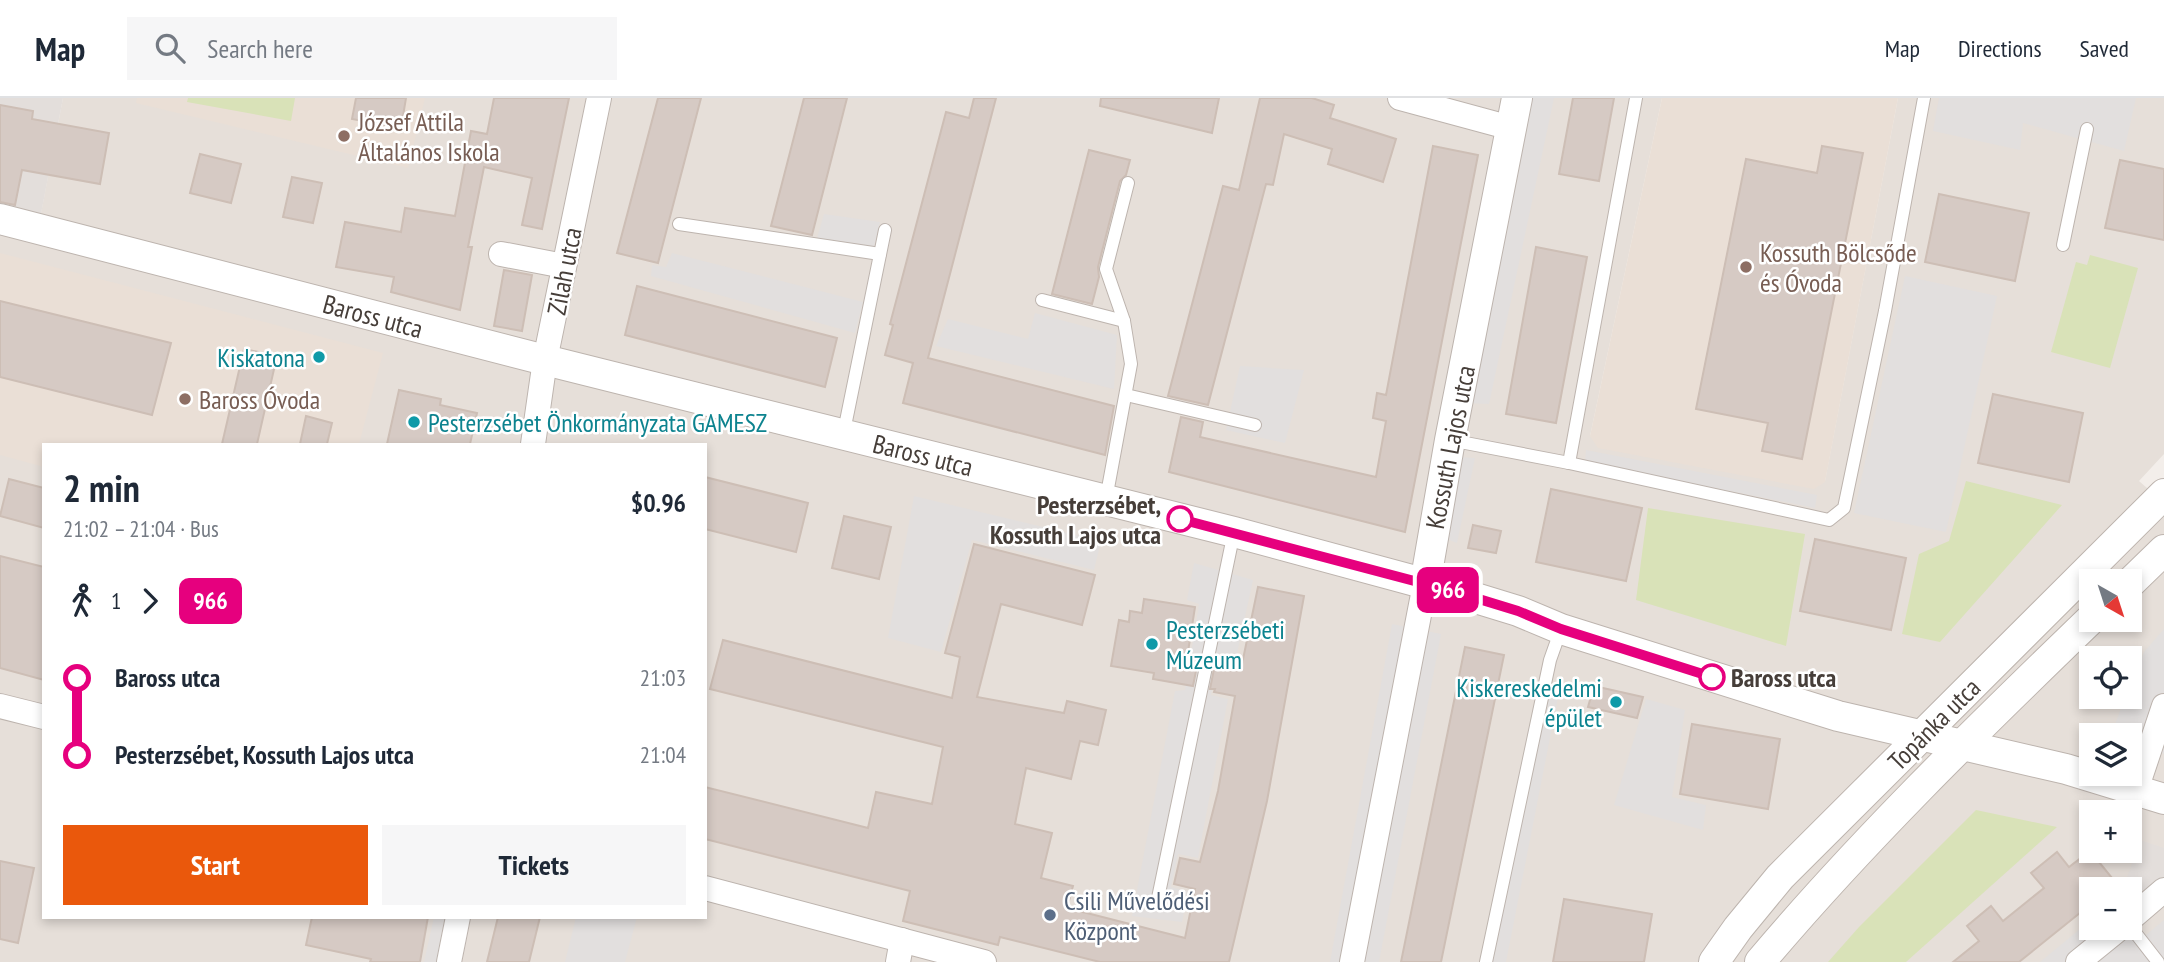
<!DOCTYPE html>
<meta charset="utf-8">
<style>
body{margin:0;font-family:"PT Sans Narrow",sans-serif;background:#f6f6f7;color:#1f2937;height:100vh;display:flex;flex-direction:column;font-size:26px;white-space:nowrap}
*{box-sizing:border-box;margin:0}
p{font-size:23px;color:#747a83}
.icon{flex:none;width:38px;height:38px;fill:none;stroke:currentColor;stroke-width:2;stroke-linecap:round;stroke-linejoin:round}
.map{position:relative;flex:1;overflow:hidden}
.drawer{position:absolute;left:42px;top:345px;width:665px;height:476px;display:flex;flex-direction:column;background:#fff;border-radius:0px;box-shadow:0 4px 10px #0003}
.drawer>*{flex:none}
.badge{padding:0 14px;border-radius:10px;font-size:24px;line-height:46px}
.needle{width:46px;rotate:141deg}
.buttons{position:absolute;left:2079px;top:471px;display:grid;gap:14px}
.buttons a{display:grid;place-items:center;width:63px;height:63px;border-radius:0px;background:#fff;box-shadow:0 4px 10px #0003;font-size:35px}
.map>.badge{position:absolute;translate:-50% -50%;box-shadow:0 0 0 4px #fff}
.legs{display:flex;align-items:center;gap:10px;height:77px;padding:0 21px;font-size:23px}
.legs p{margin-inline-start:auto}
.overview{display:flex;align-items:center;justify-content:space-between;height:119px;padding:0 21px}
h1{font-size:38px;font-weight:600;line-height:52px}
.primary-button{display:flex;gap:14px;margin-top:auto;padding:14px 21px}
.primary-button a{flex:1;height:80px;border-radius:0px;background:#ea580c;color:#fff;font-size:28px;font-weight:600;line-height:80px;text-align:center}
.primary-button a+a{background:#f6f6f7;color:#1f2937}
ul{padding:0 21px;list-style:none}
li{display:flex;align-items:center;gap:24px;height:77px;font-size:26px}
li i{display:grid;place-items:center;width:10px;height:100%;margin:0 9px;background:currentColor}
li i::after{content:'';width:18px;height:18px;margin:-9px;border:5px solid;border-radius:50%;background:#fff}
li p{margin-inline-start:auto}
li:first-child i{background:linear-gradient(#0000 50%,currentColor 0)}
li:last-child i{background:linear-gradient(currentColor 50%,#0000 0)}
header{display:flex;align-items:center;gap:42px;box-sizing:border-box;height:98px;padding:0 35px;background:#fff;border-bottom:2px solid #e0e1e3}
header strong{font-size:33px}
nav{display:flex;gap:38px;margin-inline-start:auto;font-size:24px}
.search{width:490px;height:63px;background:#f6f6f7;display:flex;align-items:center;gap:18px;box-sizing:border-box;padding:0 24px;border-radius:0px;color:#747a83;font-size:26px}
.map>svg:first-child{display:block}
</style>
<header>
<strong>Map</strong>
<div class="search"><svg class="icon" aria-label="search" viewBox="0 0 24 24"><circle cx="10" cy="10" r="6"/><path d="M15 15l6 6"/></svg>Search here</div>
<nav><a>Map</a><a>Directions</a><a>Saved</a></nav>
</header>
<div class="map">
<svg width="2164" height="864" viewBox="0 0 2164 864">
<rect width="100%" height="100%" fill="#f3eeea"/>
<path fill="#e6dfd9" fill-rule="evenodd" d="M63,0h1599l-72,338 235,45 73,-383h266v356l-25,27 25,22v459h-2164v-760l41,11zM44,346h661v473h-661zM2091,483h39v39h-39zM2091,560h39v38h-39zM2091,637h39v39h-39zM2091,714h39v38h-39zM2091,791h39v39h-39z"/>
<g fill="#e3dedb">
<polygon points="0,0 63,0 41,116 0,104"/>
<polygon points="2140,742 2164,750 2164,784 2130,810 2130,791 2123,791"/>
</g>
<g fill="#eadfd6">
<polygon points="137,0 425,0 408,70 136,5"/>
<polygon points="1662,0 1898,0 1825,384 1814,391 1598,350 1590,338"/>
<polygon points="0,155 383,255 359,346 44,346 44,369 0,357"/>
</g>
<g fill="#d9e2b8">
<polygon points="188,0 295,0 291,23 187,4"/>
<polygon points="2090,157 2138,170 2110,270 2051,254 2076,164 2087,167"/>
<polygon points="1966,383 2062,407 1940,544 1902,536 1919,456 1949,443"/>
<polygon points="1648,410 1805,436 1786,548 1636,502"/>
<polygon points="1976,712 2057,729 1906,864 1828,864 1859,829"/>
</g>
<g fill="#e2dfde">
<polygon points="1524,0 1554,0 1489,306 1465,305"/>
<polygon points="1939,0 2136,0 2124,53 2023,25 2020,52 1933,33"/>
<polygon points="824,116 880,124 874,148 817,140"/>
<polygon points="672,155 863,204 855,235 651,178 652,167 666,169"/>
<polygon points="1905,178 1997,198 1946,434 1854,415"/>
<polygon points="1035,215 1117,237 1114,291 936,248 948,221 1028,241"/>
<polygon points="1240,268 1304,272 1285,345 1226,332"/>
<polygon points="1586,352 1817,397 1815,410 1585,364"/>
<polygon points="1458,359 1475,360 1457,445 1442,439"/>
<polygon points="914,398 1101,443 1094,472 972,442 941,554 888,540"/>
<polygon points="1194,465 1253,482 1235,565 1218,562 1211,597 1228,601 1198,760 1178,756 1171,789 1188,793 1182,824 1132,818 1175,593 1185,592 1199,506 1187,502"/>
<polygon points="1392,526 1441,536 1379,864 1330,864"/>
<polygon points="2164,531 2164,656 2130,642 2130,637 2112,635 2125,599 2130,598 2130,586 2144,554"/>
<polygon points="1548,594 1559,594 1506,864 1492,864"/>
<polygon points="1646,601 1685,612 1672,699 1706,707 1703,732 1614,707"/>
<polygon points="2130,818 2146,837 2164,822 2164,864 2040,864 2091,822 2091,830 2130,830"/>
<polygon points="434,819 448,819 439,864 424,864"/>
<polygon points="576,819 637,819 625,864 565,864"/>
</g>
<g fill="#d6cac4" stroke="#cdbeb5" stroke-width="2">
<polygon points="356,0 406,0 401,30 352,21"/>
<polygon points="494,0 569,0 542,131 522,127 532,80 484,69 468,149 472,149 460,212 391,194 394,179 336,169 345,124 401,134 405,110 455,118 471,33 487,36"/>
<polygon points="658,0 701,0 658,165 617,155"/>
<polygon points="804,0 847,0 812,137 771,128"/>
<polygon points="974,0 996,0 928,260 1114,308 1105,357 903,305 913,265 885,257 893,227 890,226 946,14 969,20"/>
<polygon points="1101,0 1219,0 1212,35 1100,8"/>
<polygon points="1260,0 1312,0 1334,7 1330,20 1396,41 1383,84 1328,66 1332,51 1284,36 1273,87 1266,86 1208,307 1168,298 1223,88 1239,92"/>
<polygon points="1573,0 1614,0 1599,83 1559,76"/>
<polygon points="0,7 33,13 32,21 109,35 100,86 22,72 15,107 0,104"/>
<polygon points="1433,48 1478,57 1405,434 1169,374 1181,319 1203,324 1200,339 1376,379 1386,323 1373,320 1377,295 1386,297"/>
<polygon points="1822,48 1863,55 1802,361 1762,353 1768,325 1696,311 1746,61 1817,75"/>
<polygon points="1089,52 1130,62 1126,77 1120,83 1098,169 1099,179 1092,206 1052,196"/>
<polygon points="200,56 241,66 231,105 190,95"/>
<polygon points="2120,62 2164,71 2164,142 2105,130"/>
<polygon points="292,79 322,85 313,125 283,119"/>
<polygon points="1939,96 2029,115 2015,183 1925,164"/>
<polygon points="1536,149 1587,159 1556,325 1506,316"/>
<polygon points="504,172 532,177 522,233 494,228"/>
<polygon points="637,188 837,240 825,289 625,237"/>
<polygon points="0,203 171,245 152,317 0,279"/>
<polygon points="244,251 277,258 257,346 222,346"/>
<polygon points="399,292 441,301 440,307 477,315 470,346 387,346"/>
<polygon points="1993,296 2083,315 2069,384 1978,365"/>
<polygon points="306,318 332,325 327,346 300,346"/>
<polygon points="705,379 808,405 796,454 705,431"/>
<polygon points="9,381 44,390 44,430 0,418"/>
<polygon points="1551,391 1642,410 1626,483 1536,464"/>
<polygon points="844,418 891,429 879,481 832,470"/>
<polygon points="1473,427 1501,433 1496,455 1468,450"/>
<polygon points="1815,441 1906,460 1891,532 1800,513"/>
<polygon points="974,446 1095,477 1082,527 1001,506 977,599 1064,615 1067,603 1106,612 1098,647 1080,643 1071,681 1026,670 1015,726 1052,735 1041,780 1073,788 1067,810 1185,840 1195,791 1174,786 1180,760 1200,764 1218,693 1235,598 1214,594 1215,591 1210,591 1215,566 1241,571 1258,489 1304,498 1267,703 1229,864 1100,864 1000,839 998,847 903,823 910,793 705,741 705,689 868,730 876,694 932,706 943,649 710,591 723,542 952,600 960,559 945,555"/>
<polygon points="0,458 44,469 44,582 0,570"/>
<polygon points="1144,501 1195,509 1187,560 1198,563 1193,588 1153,581 1154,575 1111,568 1119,522 1129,524 1130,513 1142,515"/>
<polygon points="1465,549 1504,557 1441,864 1401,864"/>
<polygon points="1594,588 1643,599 1637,620 1588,609"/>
<polygon points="1692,626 1780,641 1768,711 1680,696"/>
<polygon points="2090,753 2121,791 2091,791 2091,806 2019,864 1953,864 1979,843 1967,828 1991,808 2003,823 2044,790 2031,775 2057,754 2069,769"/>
<polygon points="0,763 34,770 18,845 0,841"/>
<polygon points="1564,801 1652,816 1644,864 1553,864"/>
<polygon points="312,819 428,819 420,864 370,864 371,861 306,847"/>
<polygon points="498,819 540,819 529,864 487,864"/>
</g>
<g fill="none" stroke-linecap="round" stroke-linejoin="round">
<g stroke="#bdb4ae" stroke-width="14">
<g id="service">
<polyline points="679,126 880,156"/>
<polyline points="2063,147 2087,31"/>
<polyline points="1042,202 1124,223"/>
<polyline points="1126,297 1255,327"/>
<polyline points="843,338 885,132"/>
<polyline points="1450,342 1569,365 1829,422 1844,410 1885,213 1924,0"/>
<polyline points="1569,365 1636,0"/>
<polyline points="1106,401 1131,266 1124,223 1106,171 1128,85"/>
<polyline points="1158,800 1234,434"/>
<polyline points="2130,828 2158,864"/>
<polyline points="1486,864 1550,562 1561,531"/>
</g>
</g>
<g stroke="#bdb4ae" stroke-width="26">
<g id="minor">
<polyline points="1400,0 1511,30"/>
<polyline points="501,156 564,168"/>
<polyline points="533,346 545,262 599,0"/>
<polyline points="0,608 44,619"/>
<polyline points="2136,692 2164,608"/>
<polyline points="705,790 984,864"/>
<polyline points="2130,821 2164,792"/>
<polyline points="449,864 458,819"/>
<polyline points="898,864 902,842"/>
<polyline points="1352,864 1425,486"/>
<polyline points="2078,864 2120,830"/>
</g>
</g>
<g stroke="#bdb4ae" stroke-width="32">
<g id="tertiary">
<polyline points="0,121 545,262 1234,434 1456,494 1518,513 1561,531 1838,618 2066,671 2164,701"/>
<polyline points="2130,485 2164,452"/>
<polyline points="1425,486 1450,342 1517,0"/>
<polyline points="1714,864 1738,830 1780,779 2164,396"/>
<path d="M1760,864c102,-121 217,-233 331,-343"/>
</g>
</g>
<use href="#service" stroke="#fff" stroke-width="12"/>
<use href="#minor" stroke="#fff" stroke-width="24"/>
<use href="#tertiary" stroke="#fff" stroke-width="30"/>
</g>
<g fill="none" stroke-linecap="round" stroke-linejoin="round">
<g stroke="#fff" stroke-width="16">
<polyline id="line-1" points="1180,421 1456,494 1518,513 1561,531 1712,579"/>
</g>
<use href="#line-1" stroke="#e6007e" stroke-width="10"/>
</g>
<g fill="#8d6e63" stroke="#fff" stroke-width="2.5">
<circle cx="344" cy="38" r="7"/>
<circle cx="1746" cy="169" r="7"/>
<circle cx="185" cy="301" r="7"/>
</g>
<g fill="#0f9aa8" stroke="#fff" stroke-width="2.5">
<circle cx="319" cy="259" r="7"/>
<circle cx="414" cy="324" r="7"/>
<circle cx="1152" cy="546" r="7"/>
<circle cx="1616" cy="604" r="7"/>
</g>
<g fill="#fff" stroke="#e6007e" stroke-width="3.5">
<circle cx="1180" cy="421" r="12"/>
<circle cx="1712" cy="579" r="12"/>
</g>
<circle fill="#5c6f8a" stroke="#fff" stroke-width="2.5" cx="1050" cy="817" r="7"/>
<g text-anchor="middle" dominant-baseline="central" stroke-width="5" stroke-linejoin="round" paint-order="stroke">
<g font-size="26" fill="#785e54" stroke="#fff" text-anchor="start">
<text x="358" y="23">József Attila<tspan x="358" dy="30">Általános Iskola</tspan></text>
<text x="1760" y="154">Kossuth Bölcsőde<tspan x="1760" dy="30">és Óvoda</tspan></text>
<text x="199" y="301">Baross Óvoda</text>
</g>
<g font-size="26" fill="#463e39" stroke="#fff">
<text transform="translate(564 173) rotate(-79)">Zilah utca</text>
<text transform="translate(373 218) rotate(15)">Baross utca</text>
<text transform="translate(1450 349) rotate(-79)">Kossuth Lajos utca</text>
<text transform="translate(923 357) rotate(14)">Baross utca</text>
<text transform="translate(1934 626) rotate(-45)">Topánka utca</text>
</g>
<g font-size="26" fill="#0d838f" stroke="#fff" text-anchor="end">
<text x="305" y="259">Kiskatona</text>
<text x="428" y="324" text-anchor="start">Pesterzsébet Önkormányzata GAMESZ</text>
<text x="1166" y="531" text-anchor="start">Pesterzsébeti<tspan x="1166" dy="30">Múzeum</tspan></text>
<text x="1602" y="589">Kiskereskedelmi<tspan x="1602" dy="30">épület</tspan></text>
</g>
<g font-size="26" font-weight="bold" fill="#463e39" stroke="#fff" text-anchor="end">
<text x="1161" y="406">Pesterzsébet,<tspan x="1161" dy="30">Kossuth Lajos utca</tspan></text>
<text x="1731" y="579" text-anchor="start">Baross utca</text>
</g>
<g font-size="26" fill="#4e5e75" stroke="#fff" text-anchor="start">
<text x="1064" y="802">Csili Művelődési<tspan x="1064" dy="30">Központ</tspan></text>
</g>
</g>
</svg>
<div class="buttons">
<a><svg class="needle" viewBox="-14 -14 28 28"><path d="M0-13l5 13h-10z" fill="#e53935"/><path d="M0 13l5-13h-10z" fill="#747a83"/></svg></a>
<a><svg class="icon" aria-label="locate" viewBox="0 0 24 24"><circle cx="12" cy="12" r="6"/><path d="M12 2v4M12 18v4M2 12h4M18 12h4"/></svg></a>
<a><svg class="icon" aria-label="layers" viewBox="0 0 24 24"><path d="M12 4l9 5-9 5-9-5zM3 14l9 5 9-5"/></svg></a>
<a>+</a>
<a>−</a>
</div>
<b class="badge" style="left:1448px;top:492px;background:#e6007e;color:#fff">966</b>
<section class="drawer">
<div class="overview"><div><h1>2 min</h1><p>21:02 – 21:04 · Bus</p></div><b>$0.96</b></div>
<div class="legs"><svg class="icon" aria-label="walk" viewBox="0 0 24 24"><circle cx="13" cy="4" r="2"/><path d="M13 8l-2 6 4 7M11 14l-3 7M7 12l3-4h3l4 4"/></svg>1<svg class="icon" aria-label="forward" viewBox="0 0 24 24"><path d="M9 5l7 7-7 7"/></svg><b class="badge" style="background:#e6007e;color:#fff">966</b></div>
<ul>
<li><i style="color:#e6007e"></i><b>Baross utca</b><p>21:03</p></li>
<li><i style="color:#e6007e"></i><b>Pesterzsébet, Kossuth Lajos utca</b><p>21:04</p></li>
</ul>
<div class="primary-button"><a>Start</a><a>Tickets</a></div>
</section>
</div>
